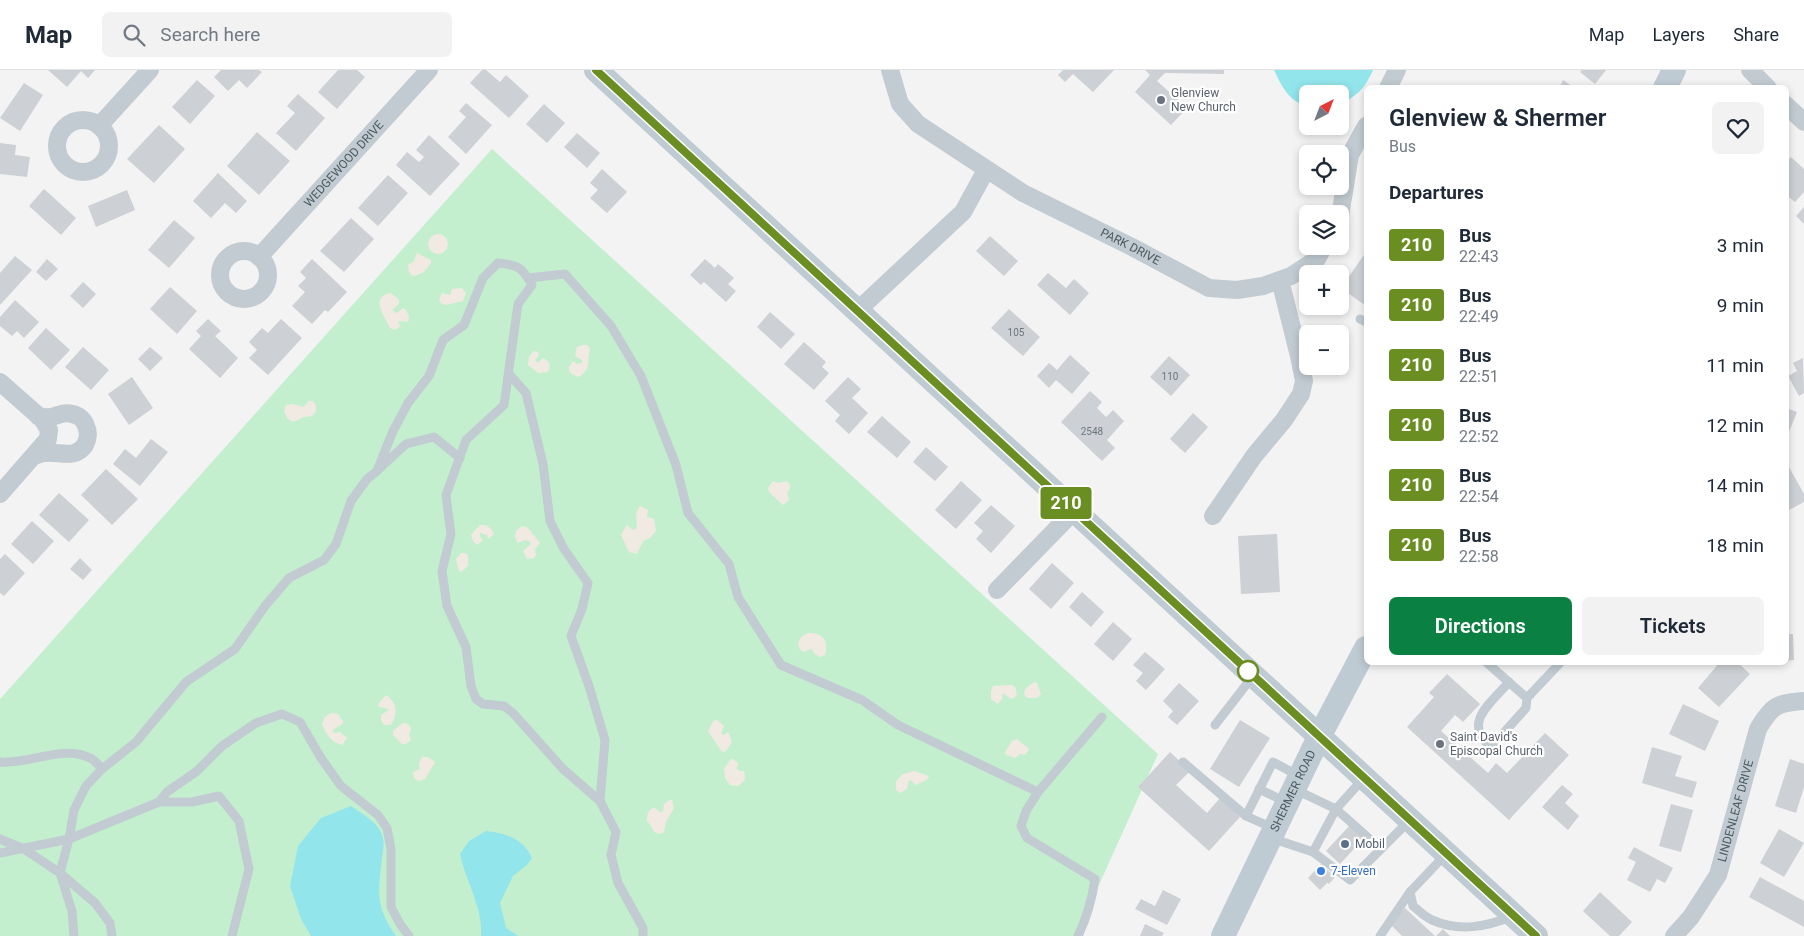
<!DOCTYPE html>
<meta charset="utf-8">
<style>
body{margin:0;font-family:Roboto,sans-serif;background:#f2f2f3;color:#1f2937;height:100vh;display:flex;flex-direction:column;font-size:19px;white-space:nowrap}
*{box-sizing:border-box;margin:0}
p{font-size:16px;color:#747a83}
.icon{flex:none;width:28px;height:28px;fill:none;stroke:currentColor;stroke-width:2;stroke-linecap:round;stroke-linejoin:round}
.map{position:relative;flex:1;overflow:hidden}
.drawer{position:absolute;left:1364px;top:15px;width:425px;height:580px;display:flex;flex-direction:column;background:#fff;border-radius:8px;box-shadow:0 2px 8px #0003}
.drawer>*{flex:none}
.badge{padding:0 10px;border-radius:4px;font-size:18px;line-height:32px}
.needle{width:32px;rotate:42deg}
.buttons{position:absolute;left:1299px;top:15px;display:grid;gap:10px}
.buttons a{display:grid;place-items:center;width:50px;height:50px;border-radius:8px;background:#fff;box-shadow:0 2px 8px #0003;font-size:25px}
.map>.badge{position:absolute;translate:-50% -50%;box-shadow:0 0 0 2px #fff}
h2{padding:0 25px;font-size:19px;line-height:45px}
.round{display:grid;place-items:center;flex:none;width:52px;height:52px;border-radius:8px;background:#f2f2f3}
.summary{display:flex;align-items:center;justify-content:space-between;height:85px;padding:0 25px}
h1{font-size:24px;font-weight:600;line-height:38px}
.cta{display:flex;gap:10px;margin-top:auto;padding:10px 25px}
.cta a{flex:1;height:58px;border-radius:8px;background:#0b8043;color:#fff;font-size:20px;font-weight:600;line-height:58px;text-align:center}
.cta a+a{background:#f2f2f3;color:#1f2937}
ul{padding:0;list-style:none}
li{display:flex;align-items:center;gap:15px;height:60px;padding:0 25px}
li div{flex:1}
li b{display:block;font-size:19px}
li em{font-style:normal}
li .badge{min-width:55px;font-weight:700;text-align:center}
header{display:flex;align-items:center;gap:30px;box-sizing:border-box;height:70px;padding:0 25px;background:#fff;border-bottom:1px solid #e0e1e3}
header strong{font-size:24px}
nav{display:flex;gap:28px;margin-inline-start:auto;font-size:18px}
.search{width:350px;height:45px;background:#f2f2f3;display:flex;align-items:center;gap:12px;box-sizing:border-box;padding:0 18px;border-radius:8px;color:#747a83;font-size:19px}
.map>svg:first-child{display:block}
</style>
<header>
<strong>Map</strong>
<div class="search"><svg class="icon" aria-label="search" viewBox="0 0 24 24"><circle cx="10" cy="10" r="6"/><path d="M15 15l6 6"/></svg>Search here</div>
<nav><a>Map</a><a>Layers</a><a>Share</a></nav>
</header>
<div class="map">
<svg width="1804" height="866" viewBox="0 0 1804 866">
<rect width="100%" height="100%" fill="#f4f3f3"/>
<polygon fill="#c4efcf" points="492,79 1158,684 1076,866 0,866 0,629"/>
<g fill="#f1eae2">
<circle cx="438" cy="174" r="10"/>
<polygon points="417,183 431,190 431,193 424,202 415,206 411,205 409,202 408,195 414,191"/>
<polygon points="462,218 466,223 463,231 446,235 441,233 439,229 442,223 450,225 452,219"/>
<path d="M391,223l8,7v4l-7,6 5,3 6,-5 3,2 3,6 -1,6 -9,-1 -1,2 3,3 -6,4 -5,-2c-5,-11 -21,-32 1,-35z"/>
<path d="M582,275h5l3,4c-4,12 3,18 -11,28l-7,-3 -3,-3v-4l4,-6 4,3 5,-1v-3l-7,-4 2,-9z"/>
<path d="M534,281l4,1 1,3 -4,5 2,2h2l4,-4c7,4 8,7 5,14l-10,1 -10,-8 1,-8z"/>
<polygon points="309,331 313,331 316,336 316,342 312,346 304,347 293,352 287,348 284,341 286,335 293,334 303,337"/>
<polygon points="773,411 778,413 787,411 790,415 790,419 787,423 789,430 783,435 769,422 768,418"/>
<polygon points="640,436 648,440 647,447 654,449 656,461 650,468 643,471 637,484 629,482 621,465 627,455 633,460 637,458 636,444"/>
<polygon points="480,455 486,455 491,459 494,464 488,469 487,465 480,463 480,467 483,470 477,475 473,471 471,465"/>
<polygon points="522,456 528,458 540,473 535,479 536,485 534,488 527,489 523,481 531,474 529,471 525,470 518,473 515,467 516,461"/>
<polygon points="461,483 466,483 468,486 468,496 461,502 459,501 456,489"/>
<path d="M808,563c15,0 21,7 17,22l-5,2 -5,-3 -3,-5 -4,1 -3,2 -5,-2 -2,-6 3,-7z"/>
<polygon points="1034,612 1037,613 1041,624 1037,628 1027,628 1024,624 1025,619"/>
<polygon points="1012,615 1015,617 1017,624 1015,627 1011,629 1003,623 1002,629 998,634 991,629 991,621 993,616"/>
<path d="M386,625c12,9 12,18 5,30h-7l-3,-5v-5l8,-5 -3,-2 -7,-1 -1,-3z"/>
<path d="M331,643l7,1 5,7v2l-10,7v3l7,-1 7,6 -5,7c-10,-2 -18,-13 -20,-22l3,-6z"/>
<polygon points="714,650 717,650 724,656 721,664 724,665 728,662 732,672 726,681 722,682 708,661"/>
<polygon points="403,653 408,654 411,658 409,665 411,670 406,674 402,674 393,665 393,661"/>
<polygon points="1017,669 1029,679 1025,685 1020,684 1015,688 1006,685 1005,682 1012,671"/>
<polygon points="422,687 428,687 435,692 425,709 418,711 414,708 413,702 420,699 419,694"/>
<polygon points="733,689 738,693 737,699 740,701 744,701 745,707 744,711 738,716 730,715 725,708 724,699 730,690"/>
<polygon points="914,701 929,706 927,710 915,715 911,710 908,712 907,719 900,723 896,720 896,711 903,704"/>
<path d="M669,730h3l2,8c-2,4 -5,8 -7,12 -4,7 1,18 -13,12l-3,-6 -4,-5c0,-6 1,-13 8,-13l5,4h3l1,-8z"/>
</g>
<g fill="#92e5eb">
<path d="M1274,0h99c-9,20 -15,24 -33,35v-11h-32l-1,12c-18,-4 -26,-21 -33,-36z"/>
<path d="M351,736c11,8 27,16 31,29 3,7 1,17 0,23 -4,36 -7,47 14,78h-85l-10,-17 -11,-33 8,-40 23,-28z"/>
<path d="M486,761c20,2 38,8 46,27l-5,7 -14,11 -13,27 6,25 12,8h-37c2,-29 -15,-54 -21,-82l9,-13z"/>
</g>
<g fill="#cdd0d4">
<polygon points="48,0 95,0 88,8 81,1 67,17"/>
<polygon points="221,0 259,0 262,2 247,18 239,10 228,21 214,7"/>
<polygon points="338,0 357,0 365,7 337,39 318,22"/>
<polygon points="482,0 486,0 500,12 506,5 529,26 509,48 470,13"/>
<polygon points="1063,0 1114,0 1093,22 1073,4 1065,12 1058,5"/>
<polygon points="1145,0 1224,0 1224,4 1165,3 1157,11 1187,38 1171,55 1135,22 1150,5"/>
<polygon points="1582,0 1606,0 1595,14 1580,2"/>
<polygon points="197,10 215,26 190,54 172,37"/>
<polygon points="1563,10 1575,18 1559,18"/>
<polygon points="24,13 43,25 20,61 0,48"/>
<polygon points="298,24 325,48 296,81 276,63 295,43 287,36"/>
<polygon points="466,33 492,55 466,84 448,67 466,47 459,41"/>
<polygon points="544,34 565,53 547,73 526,54"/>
<polygon points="159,55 185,79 154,113 127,89"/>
<polygon points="257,62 290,91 259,125 227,96"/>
<polygon points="577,63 600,83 587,98 564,77"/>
<polygon points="429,65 460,94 430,126 396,95 407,82 419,92 424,87 416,80"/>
<polygon points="0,73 16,75 15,85 30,87 27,107 0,104"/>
<polygon points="1791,87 1804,99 1804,122 1795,132 1786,125 1786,92"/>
<polygon points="602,99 627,122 607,143 590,128 598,120 590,113"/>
<polygon points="218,103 247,131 236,143 225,133 211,148 193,131"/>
<polygon points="388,105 408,123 378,156 358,138"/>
<polygon points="44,119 76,148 61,165 29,136"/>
<polygon points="127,120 135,140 96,157 88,136"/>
<polygon points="1804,137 1804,154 1796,146"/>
<polygon points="351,148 374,169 344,202 320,181"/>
<polygon points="174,150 195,168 169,198 148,180"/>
<polygon points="990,166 1018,191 1004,206 976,181"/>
<polygon points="1366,182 1366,236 1341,218"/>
<polygon points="15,186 32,200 0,235 0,203"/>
<polygon points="47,189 58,199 46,211 36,202"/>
<polygon points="312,189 347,222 328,242 325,240 312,254 292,236 305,222 298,216 306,208 300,202"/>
<polygon points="705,189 715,198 718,194 734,208 728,214 736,221 726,232 704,212 701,215 690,205"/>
<polygon points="1048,203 1066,218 1074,209 1089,223 1070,245 1037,215"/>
<polygon points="83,212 96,224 83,238 70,226"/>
<polygon points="170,217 197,241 177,264 150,239"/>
<polygon points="15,230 39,252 24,268 17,261 12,266 0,256 0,247"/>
<polygon points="1009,239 1040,267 1023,286 991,258"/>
<polygon points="770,242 795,264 781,279 757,257"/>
<polygon points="208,249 221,261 215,266 238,288 220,308 189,279 201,266 196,261"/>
<polygon points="281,249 302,268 268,305 249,288 257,280 249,272 262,258 268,263"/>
<polygon points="46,258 70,280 51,300 28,278"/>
<polygon points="804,272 826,292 822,297 829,303 814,320 784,294"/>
<polygon points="83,277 109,300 91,320 65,297"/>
<polygon points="150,277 163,288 150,301 138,289"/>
<polygon points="1070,285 1090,303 1072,324 1056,310 1049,318 1037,306 1049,293 1057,300"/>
<polygon points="1169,286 1190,305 1171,326 1150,307"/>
<polygon points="1803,288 1804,323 1799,326 1788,306 1797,301 1793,293"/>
<polygon points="132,307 153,338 129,355 108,324"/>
<polygon points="848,307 861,319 852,328 868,343 849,364 835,351 840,345 825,331"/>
<polygon points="1090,321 1102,332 1097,338 1106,347 1113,340 1124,351 1107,370 1115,378 1102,391 1061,352"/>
<polygon points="1786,338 1797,342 1786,369"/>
<polygon points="1193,343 1208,357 1185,383 1170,369"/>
<polygon points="882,346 911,372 897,388 867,362"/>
<polygon points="151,369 168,382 140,416 113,394 125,379 136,388"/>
<polygon points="926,377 948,397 935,411 913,392"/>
<polygon points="1789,397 1804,424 1804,432 1789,440 1786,435 1786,399"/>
<polygon points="106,399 138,429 112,455 81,425"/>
<polygon points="961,411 982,430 956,459 935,440"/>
<polygon points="59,423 89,450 69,472 39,445"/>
<polygon points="991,435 1015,456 991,483 976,469 983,461 974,453"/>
<polygon points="32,451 54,471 33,494 11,474"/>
<polygon points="1277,464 1280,522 1241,524 1238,466"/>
<polygon points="5,484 25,503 4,526 0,523 0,489"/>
<polygon points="80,488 92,500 83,510 70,499"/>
<polygon points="1052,493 1074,513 1051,539 1029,519"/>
<polygon points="1082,522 1104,542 1091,557 1069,537"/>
<polygon points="1113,552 1132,569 1113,591 1094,574"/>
<polygon points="1786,564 1793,564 1794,590 1786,591"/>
<polygon points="1145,582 1165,599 1146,620 1136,611 1143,603 1133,595"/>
<polygon points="1720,592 1724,594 1737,592 1750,604 1719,637 1698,618"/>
<polygon points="1447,604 1480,634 1463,652 1455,645 1441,661 1488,703 1496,693 1507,703 1545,663 1569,685 1509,750 1407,657 1434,627 1429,623"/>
<polygon points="1179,613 1199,631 1177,655 1168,647 1173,641 1163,631"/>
<polygon points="1683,634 1719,651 1705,681 1669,664"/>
<polygon points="1240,650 1270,668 1239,717 1210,699"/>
<polygon points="1652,677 1682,686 1675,706 1697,712 1692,728 1642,713"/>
<polygon points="1170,682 1190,701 1176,715 1207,743 1220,728 1240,747 1209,781 1138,717"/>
<polygon points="1790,689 1804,694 1804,717 1796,743 1775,736"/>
<polygon points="1562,715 1573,724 1565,733 1579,746 1568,760 1542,737"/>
<polygon points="1671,734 1693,740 1681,782 1659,776"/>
<polygon points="1351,754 1365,767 1340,794 1326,781"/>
<polygon points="1779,759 1804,773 1784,807 1760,793"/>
<polygon points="1634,777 1673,798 1665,813 1657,809 1650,822 1627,810 1636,792 1628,788"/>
<polygon points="1321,794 1335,807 1329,814 1327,813 1320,820 1308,808"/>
<polygon points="1760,807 1804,831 1804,857 1749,827"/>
<polygon points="1163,820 1181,829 1167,855 1135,839 1141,829 1155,836"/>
<polygon points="1600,822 1632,852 1619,866 1610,866 1583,841"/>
<polygon points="1405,838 1435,866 1402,866 1390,854"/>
<polygon points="1145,854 1164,863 1162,866 1140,866"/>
<polygon points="1443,859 1450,866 1436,866"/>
</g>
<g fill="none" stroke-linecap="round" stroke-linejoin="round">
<g stroke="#c1cbd1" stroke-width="9">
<polyline points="528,208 565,204 611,256 641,306 676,395 688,443 729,494 738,527 781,595 862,630 898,655 1038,722 1102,647"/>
<polyline points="1360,249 1366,252"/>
<polyline points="509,304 526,323 543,394 550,451 564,479 588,513 582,539 571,566 589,616 605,670 600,731"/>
<polyline points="379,399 406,374 434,367 460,388"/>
<polyline points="1486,592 1527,628 1561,592"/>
<path d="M1509,612c-17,20 -48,41 -18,65l35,-39 1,-10"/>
<polyline points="1215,655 1253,606"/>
<path d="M0,692c29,3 63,-18 90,-4 5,2 9,8 12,11"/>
<polyline points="1183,692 1246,746 1275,759"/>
<polyline points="1259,719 1286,732"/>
<polyline points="1294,719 1336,739 1381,779 1409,751"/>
<path d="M1038,722l-12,19 -5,15 6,12 68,41c-3,21 -8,38 -17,57"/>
<polyline points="159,732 167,722 197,701 222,676 256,653 282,644 300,652 321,688 341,716 378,745 387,758 391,779 391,837 400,854 409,866"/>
<polyline points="1246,746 1273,692 1299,706"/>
<polyline points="1271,768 1313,782 1350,810 1381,779"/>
<polyline points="0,769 24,779 60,803 95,833 110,853 112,866"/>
<polyline points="1313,782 1336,739 1363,709"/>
<path d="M0,783l69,-14 5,-29 12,-24 16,-17 34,-27 50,-60 49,-33 30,-43 24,-28 35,-18 12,-16 15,-43 16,-22 10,-8 16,-40 15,-28 21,-27 14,-36 21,-15 19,-47 15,-15c20,2 24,4 34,22l-14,19 -14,101 -38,35 -20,55 5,39 -9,37 5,35 19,41 5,39 5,13 7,5 21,2 9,7 50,56 37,32 16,31 -5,23 7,28 25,45v8"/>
<path d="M1410,822l3,14c6,5 12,11 19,14 27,12 54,7 81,-4"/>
<polyline points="74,866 72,841 60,803 69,769 159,732 192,732 219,726 239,751 249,799 232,866"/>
<polyline points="1380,866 1410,822 1446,784"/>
</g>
<g stroke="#c1cbd1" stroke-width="18">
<path id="s1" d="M890,0l10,34 18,20 105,69 109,54 77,41 28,2 26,-4 28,-10 26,-17 7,-13"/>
<polyline points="1750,0 1768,18"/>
<polyline points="1388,18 1397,0"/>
<polyline points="1786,35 1804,52"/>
<circle cx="83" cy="76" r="26"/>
<polyline points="99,56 150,0"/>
<polyline points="1340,146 1350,85 1366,56"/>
<circle cx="244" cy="205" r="24"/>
<path id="s2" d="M259,187l170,-187"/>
<polyline points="857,241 963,142 986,100"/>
<polyline points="0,312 42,349 49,360 48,369 0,424"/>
<path d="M34,386c4,-1 7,-3 11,-3 14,-2 30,7 40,-8 3,-6 4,-13 1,-19 -2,-6 -7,-11 -14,-12 -13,-4 -16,7 -34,2"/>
<polyline points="1213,446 1254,386 1284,350 1301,324 1304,311 1299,286 1280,210"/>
<polyline points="997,520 1074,441"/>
<path id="s3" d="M1674,866l17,-19 27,-42 40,-146c14,-24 19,-26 46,-28"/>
</g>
<g stroke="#bfcbd3" stroke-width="24">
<polyline points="596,0 1536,866"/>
<polyline points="1665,18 1674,0"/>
<path id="s4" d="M1223,866l96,-199 47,-89"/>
</g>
</g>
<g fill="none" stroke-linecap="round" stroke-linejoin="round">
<g stroke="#fff" stroke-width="11">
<polyline id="line" points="596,0 1536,866"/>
</g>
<use href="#line" stroke="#6b8e23" stroke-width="8"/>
</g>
<g fill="#6b7280" stroke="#fff" stroke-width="2">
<circle cx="1161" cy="30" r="5"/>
<circle cx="1440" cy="674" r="5"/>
</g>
<circle fill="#fff" stroke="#6b8e23" stroke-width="2.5" cx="1248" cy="601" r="10"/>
<circle fill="#5c6f8a" stroke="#fff" stroke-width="2" cx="1345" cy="774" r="5"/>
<circle fill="#3f7fe0" stroke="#fff" stroke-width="2" cx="1321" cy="801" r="5"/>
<g text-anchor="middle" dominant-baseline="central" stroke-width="4.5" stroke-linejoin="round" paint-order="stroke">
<g font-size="10" fill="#6b767d">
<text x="1016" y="262">105</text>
<text x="1170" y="306">110</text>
<text x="1092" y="361">2548</text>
</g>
<g font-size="12" fill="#5b616d" stroke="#fff" text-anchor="start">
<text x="1171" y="23">Glenview<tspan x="1171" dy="14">New Church</tspan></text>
<text x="1450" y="667">Saint David's<tspan x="1450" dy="14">Episcopal Church</tspan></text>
</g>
<g font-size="12" fill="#4a5860" stroke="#fff">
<text stroke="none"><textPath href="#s2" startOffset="126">WEDGEWOOD DRIVE</textPath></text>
<text stroke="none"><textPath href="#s1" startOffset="308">PARK DRIVE</textPath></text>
<text stroke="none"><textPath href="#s4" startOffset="161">SHERMER ROAD</textPath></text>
<text stroke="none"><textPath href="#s3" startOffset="142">LINDENLEAF DRIVE</textPath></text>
</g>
<g font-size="12" fill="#4e5e75" stroke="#fff" text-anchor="start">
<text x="1355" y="774">Mobil</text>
</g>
<g font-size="12" fill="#366cbe" stroke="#fff" text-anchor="start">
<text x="1331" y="801">7-Eleven</text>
</g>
</g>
</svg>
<div class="buttons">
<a><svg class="needle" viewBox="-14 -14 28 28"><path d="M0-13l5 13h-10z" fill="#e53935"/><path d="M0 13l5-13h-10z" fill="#747a83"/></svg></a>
<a><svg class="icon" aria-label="locate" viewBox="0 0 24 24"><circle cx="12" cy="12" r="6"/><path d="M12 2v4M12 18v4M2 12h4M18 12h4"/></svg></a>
<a><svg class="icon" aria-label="layers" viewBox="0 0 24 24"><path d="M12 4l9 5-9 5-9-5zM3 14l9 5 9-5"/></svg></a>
<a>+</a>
<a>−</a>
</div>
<b class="badge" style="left:1066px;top:433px;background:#6b8e23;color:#fff">210</b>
<section class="drawer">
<div class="summary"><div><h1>Glenview &amp; Shermer</h1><p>Bus</p></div><a class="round"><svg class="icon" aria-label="heart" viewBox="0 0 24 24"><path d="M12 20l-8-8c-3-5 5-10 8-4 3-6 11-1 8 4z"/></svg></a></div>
<h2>Departures</h2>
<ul>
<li><span class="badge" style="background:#6b8e23;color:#fff">210</span><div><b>Bus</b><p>22:43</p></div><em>3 min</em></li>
<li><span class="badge" style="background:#6b8e23;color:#fff">210</span><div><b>Bus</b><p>22:49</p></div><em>9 min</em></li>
<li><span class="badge" style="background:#6b8e23;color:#fff">210</span><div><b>Bus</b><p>22:51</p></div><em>11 min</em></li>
<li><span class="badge" style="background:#6b8e23;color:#fff">210</span><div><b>Bus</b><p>22:52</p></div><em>12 min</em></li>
<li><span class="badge" style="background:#6b8e23;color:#fff">210</span><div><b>Bus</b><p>22:54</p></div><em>14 min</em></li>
<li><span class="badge" style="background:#6b8e23;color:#fff">210</span><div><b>Bus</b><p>22:58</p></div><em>18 min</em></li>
</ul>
<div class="cta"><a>Directions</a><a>Tickets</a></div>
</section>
</div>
